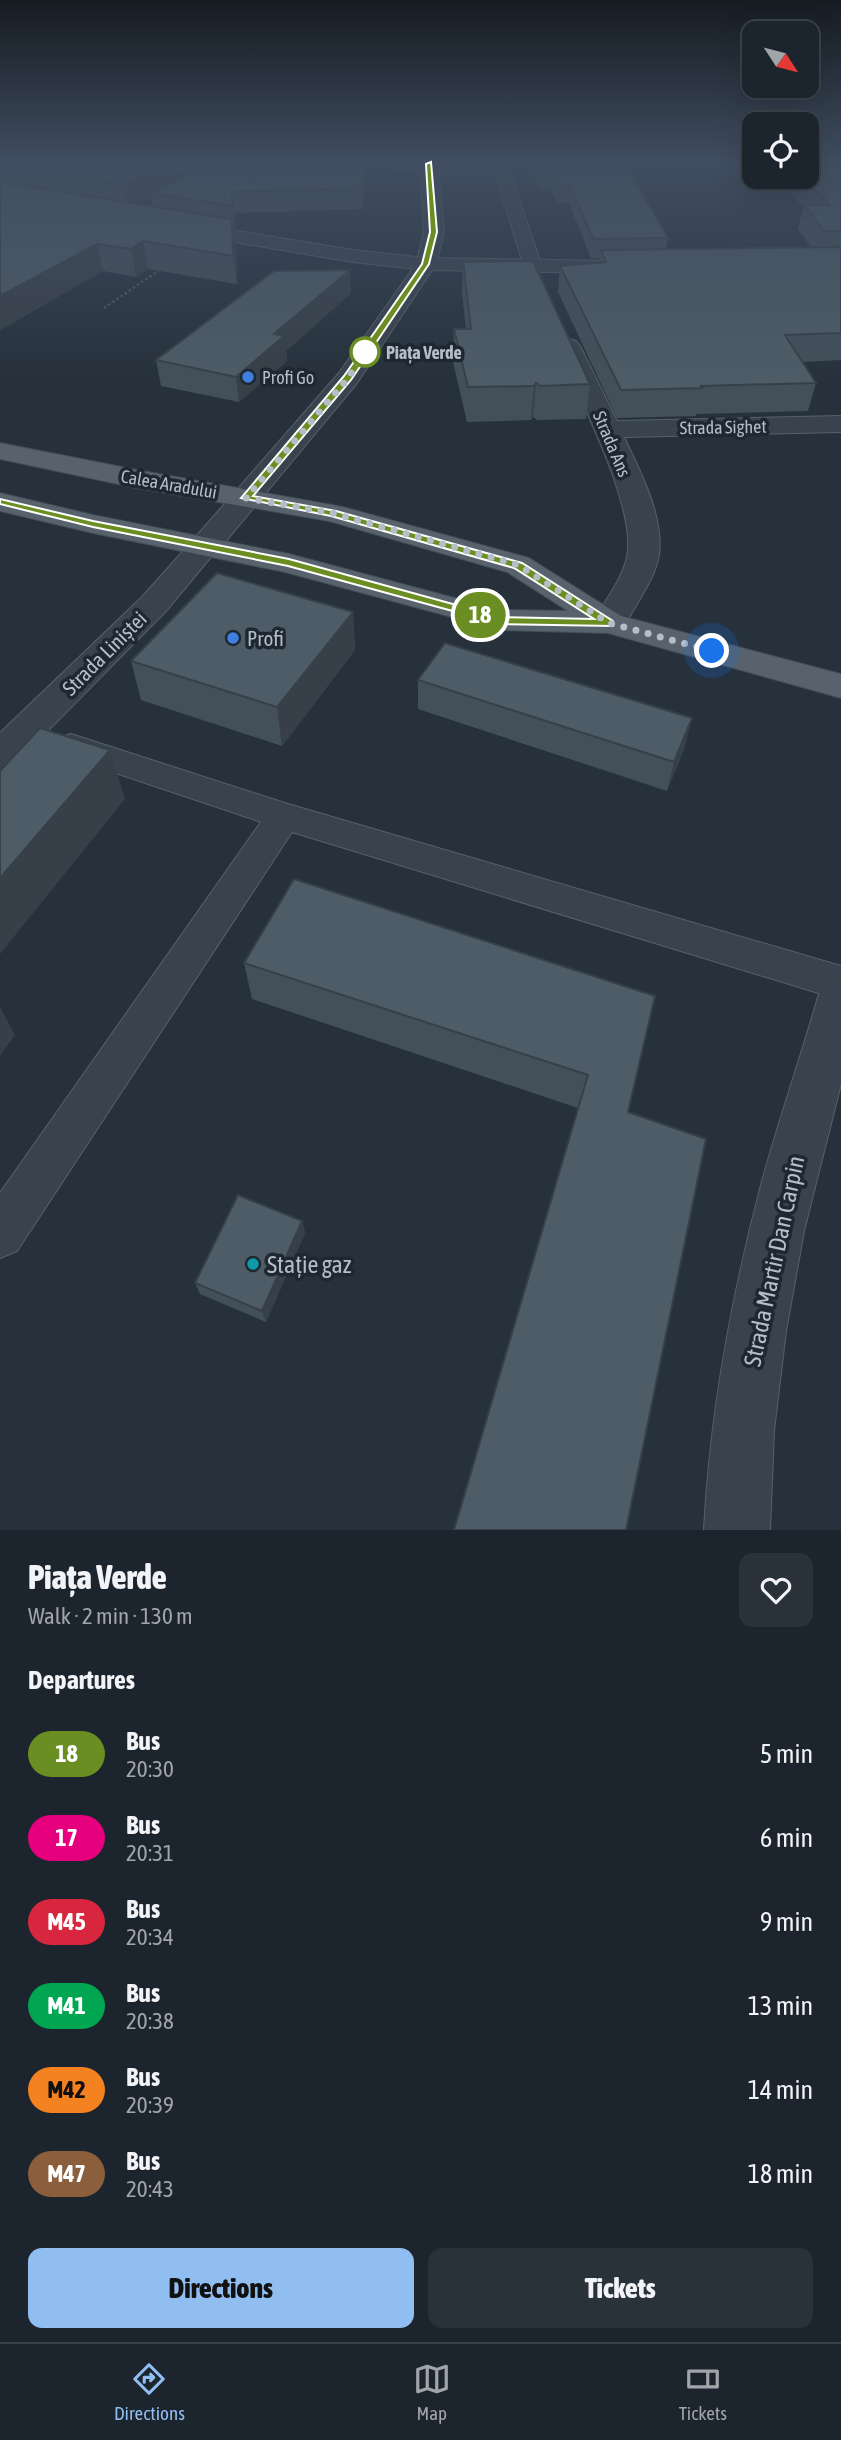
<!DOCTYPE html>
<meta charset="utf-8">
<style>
body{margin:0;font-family:"Asap Condensed",sans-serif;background:#293139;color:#f1f3f6;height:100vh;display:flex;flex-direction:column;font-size:26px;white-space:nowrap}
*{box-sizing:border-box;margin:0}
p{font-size:23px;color:#a0a5aa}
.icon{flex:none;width:38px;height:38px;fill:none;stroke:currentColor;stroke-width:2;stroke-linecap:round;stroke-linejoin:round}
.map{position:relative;height:1530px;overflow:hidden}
.panel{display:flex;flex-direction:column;background:#1c252d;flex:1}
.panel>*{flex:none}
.badge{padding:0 14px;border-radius:23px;font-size:24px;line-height:46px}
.needle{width:46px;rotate:126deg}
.fabs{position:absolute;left:742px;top:21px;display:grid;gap:14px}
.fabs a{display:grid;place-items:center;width:77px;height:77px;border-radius:14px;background:#1c252d;box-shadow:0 7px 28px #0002,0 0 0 2px #3a4249;font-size:35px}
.you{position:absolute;width:35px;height:35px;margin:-18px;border:5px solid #fff;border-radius:50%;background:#1a73e8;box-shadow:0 0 0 10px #1a73e833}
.map>.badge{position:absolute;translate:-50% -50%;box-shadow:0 0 0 4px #fff}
h2{padding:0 28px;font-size:26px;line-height:63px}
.round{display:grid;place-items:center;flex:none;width:74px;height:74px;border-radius:14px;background:#293139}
.headline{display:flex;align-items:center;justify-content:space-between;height:119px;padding:0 28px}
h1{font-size:33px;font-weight:800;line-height:52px}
.button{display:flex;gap:14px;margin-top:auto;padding:14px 28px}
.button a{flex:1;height:80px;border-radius:14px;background:#91bef1;color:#111;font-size:28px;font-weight:800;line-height:80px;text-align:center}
.button a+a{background:#293139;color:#f1f3f6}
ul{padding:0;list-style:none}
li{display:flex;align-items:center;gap:21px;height:84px;padding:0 28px}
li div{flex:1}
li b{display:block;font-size:26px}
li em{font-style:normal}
li .badge{min-width:77px;font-weight:700;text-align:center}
.tabs{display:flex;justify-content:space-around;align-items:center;height:98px;border-top:2px solid #3a4249;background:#1c252d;font-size:19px;color:#a0a5aa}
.tabs a{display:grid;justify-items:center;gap:4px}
.tabs .active{color:#91bef1}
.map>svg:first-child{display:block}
</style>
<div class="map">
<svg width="841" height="1530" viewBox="0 0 841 1530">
<rect width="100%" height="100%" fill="#26313c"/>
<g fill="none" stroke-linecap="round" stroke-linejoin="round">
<g stroke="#57616b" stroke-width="2">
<g id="service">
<polygon points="313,164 507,164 542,267 533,272 524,267 495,172 320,168"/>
<polygon points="71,734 288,804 841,966 841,1000 292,832 17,1251 0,1258 0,1193 261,822 59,754 55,746 59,738"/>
</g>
</g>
<g stroke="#57616b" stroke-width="2">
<g id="minor">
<polygon points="182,222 353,250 426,258 612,261 619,263 622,267 619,271 612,273 426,270 353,262 175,232 172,228"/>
<path d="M568,339l8,2 4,5 37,75 224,-5v16l-217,5c16,34 40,79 35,118 -4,24 -22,47 -33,68l-5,7 -12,3 -12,-3 -5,-7c12,-21 30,-43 35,-66 11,-48 -50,-165 -71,-211l4,-5z"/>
<polygon points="205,537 216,539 220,546 166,611 13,766 0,770 0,733 142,597 194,539"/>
<path d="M841,977v107l-37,147 -18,100 -12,100 -4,99h-66c6,-117 27,-231 57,-345 17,-63 39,-125 57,-188l6,-14z"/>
</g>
</g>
<g stroke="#57616b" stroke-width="2">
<polygon id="tertiary" points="420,164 438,164 444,232 436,264 357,383 216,553 205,555 194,553 190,546 194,539 339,373 416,264 424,232"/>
</g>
<g stroke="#424c56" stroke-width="2">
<polygon id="primary" points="0,443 137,470 343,507 529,558 621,616 841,674 841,698 608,633 500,630 285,572 93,533 0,511 0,493 93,515 289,554 500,610 568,611 507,572 329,521 137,488 0,459"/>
</g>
<polyline stroke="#475b5c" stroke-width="2.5" stroke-dasharray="2.5 2.5" stroke-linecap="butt" points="104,308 161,269"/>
<use href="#service" fill="#39434d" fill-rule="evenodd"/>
<use href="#minor" fill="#39434d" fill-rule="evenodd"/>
<use href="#tertiary" fill="#39434d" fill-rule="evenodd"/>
<use href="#primary" fill="#57626c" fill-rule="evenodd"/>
</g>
<g fill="#434f59" fill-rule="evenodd">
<path d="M0,164h270l-4,9 10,-2 3,-7h86l-2,45 -128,4v15h-1l2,17 1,39 -89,-15 -12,8 -33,-6 -103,59zM170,172l17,2 -16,8zM151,198l1,8 -12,-2z"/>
<polygon points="528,164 626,164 668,238 666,249 811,247 798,229 803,207 776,177 807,177 841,164 841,360 802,362 816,383 808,411 696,414 696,416 617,418 558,292 560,266 599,263 600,258 591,258 569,203 558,203 550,188 541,189"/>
<polygon points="463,262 590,384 586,419 537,420 533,417 531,420 467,422 453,362 454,329 466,329 462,293"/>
<polygon points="351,293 286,351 287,361 239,402 161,386 156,360"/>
<polygon points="353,612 355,650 282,746 141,700 131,661"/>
<polygon points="418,680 685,747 667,791 418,709"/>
<polygon points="244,963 655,996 578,1108 252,999"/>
<polygon points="302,1221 305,1233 266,1322 200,1294 195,1283"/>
</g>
<g fill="#374048">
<polygon points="164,164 168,164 172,186 150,193 151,198 129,210 124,185"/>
<polygon points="252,164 270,164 263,181 254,183"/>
<polygon points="364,164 365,164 365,172 363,209 362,188"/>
<polygon points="232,192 235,213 235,228 233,206"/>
<polygon points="232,219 236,245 237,284 233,256"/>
<polygon points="143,241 148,269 136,277 131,249"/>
<polygon points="97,244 103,271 0,330 0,296"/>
<polygon points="350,270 351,293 286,351 287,361 239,402 236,377 274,334"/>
<polygon points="536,383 533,417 531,420 534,386"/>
<polygon points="353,612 355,650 282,746 277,707"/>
<polygon points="692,718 685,747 667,791 674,762"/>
<polygon points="110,750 125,799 0,954 0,878"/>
<polygon points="0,1007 15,1035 0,1056"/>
<polygon points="302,1221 305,1233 266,1322 262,1311"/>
</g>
<g fill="#4e5c67" stroke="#374048" stroke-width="2">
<polygon points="0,164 164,164 124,185 0,166"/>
<polygon points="279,164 364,164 362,188 232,192 233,206 150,193 196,170 251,177 276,171"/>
<polygon points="538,164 626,164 668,238 593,239 570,186 560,186 552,171 542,172"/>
<polygon points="807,164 841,164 841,231 824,231 804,205 830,205 803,177 807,177"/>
<polygon points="0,182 232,219 233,256 143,241 131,249 97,244 0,296"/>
<polygon points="841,247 841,333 785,335 816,383 701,386 702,388 621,390 560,266 606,262 601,250"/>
<polygon points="533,261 590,384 540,386 536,383 534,386 468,387 454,329 471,329 463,262"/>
<polygon points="350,270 274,334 284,336 236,377 156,360 274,271"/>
<polygon points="217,573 353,612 277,707 131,661"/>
<polygon points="445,643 692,718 674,762 418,680"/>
<polygon points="40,728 110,750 0,878 0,771"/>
<polygon points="294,879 655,996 628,1112 706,1139 626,1530 454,1530 588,1075 244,963"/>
<polygon points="238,1195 302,1221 262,1311 195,1283"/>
</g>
<linearGradient id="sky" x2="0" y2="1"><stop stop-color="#151b21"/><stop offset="0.43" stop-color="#414e61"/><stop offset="1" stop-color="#414e61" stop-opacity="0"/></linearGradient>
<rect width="841" height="378" fill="url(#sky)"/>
<polygon fill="#6b8e23" stroke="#fff" stroke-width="2" points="431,162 437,232 429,264 351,380 253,496 336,511 522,563 613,621 613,626 500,624 288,566 93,527 0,504 0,499 93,521 289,559 500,617 594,619 514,568 331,516 241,498 344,376 422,264 430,232 426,164"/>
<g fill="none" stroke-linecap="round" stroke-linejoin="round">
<polyline stroke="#b5bec8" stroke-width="7" stroke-dasharray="0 12.6" points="365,352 348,378 246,498 332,513 518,565 609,623 712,651"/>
</g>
<circle fill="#fff" stroke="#6b8e23" stroke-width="3.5" cx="365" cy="352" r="14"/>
<g fill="#3f7fe0" stroke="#1e2832" stroke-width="2.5">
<circle cx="248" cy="377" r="7"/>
<circle cx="233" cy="638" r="7"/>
</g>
<circle fill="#0f9aa8" stroke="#1e2832" stroke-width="2.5" cx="253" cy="1264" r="7"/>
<g text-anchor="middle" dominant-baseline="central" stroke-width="7" stroke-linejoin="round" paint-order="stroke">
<g font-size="18" font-weight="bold" fill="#b5bec8" stroke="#1e2832" text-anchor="start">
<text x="386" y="352">Piața Verde</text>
</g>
<g font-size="18" fill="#b5bec8" stroke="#1e2832" text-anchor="start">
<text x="262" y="377">Profi Go</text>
</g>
<g font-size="18" fill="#b5bec8" stroke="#1e2832">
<text transform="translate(723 427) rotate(-1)">Strada Sighet</text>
<text transform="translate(612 444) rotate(67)">Strada Ans</text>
<text transform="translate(169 484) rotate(10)">Calea Aradului</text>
</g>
<g font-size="21" fill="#b5bec8" stroke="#1e2832" text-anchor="start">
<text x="247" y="638">Profi</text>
</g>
<g font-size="21" fill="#b5bec8" stroke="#1e2832">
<text transform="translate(104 653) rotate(-45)">Strada Liniștei</text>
</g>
<g font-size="24" fill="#b5bec8" stroke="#1e2832">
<text transform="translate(774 1261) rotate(-78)">Strada Martir Dan Carpin</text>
</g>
<g font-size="24" fill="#b5bec8" stroke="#1e2832" text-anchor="start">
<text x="267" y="1264">Stație gaz</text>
</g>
</g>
</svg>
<div class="fabs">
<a><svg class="needle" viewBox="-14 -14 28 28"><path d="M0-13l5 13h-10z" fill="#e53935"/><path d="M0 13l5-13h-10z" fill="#a0a5aa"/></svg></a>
<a><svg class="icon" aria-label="locate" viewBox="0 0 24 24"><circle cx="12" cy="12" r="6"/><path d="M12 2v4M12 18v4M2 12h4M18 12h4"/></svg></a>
</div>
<div class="you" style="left:712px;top:651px"></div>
<b class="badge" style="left:480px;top:615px;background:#6b8e23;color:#fff">18</b>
</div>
<section class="panel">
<div class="headline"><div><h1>Piața Verde</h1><p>Walk · 2 min · 130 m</p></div><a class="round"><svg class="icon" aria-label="heart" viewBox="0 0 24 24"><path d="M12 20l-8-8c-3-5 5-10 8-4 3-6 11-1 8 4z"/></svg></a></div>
<h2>Departures</h2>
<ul>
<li><span class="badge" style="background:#6b8e23;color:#fff">18</span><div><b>Bus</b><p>20:30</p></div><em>5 min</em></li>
<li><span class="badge" style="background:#e6007e;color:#fff">17</span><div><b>Bus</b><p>20:31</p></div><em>6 min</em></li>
<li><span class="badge" style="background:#d7263d;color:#fff">M45</span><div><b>Bus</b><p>20:34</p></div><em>9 min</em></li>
<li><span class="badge" style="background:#00a651;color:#fff">M41</span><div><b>Bus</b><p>20:38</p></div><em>13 min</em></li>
<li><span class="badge" style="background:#f58220;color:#111">M42</span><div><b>Bus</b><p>20:39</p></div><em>14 min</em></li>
<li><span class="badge" style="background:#8b5e3c;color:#fff">M47</span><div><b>Bus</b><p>20:43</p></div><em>18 min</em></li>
</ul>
<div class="button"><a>Directions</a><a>Tickets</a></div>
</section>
<nav class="tabs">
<a class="active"><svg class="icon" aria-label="directions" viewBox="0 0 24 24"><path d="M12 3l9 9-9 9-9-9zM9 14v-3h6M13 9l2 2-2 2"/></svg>Directions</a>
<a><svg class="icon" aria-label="map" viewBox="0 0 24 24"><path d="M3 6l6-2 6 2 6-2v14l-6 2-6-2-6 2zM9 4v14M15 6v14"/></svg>Map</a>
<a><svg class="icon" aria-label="tickets" viewBox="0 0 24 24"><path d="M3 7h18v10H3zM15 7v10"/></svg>Tickets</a>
</nav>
